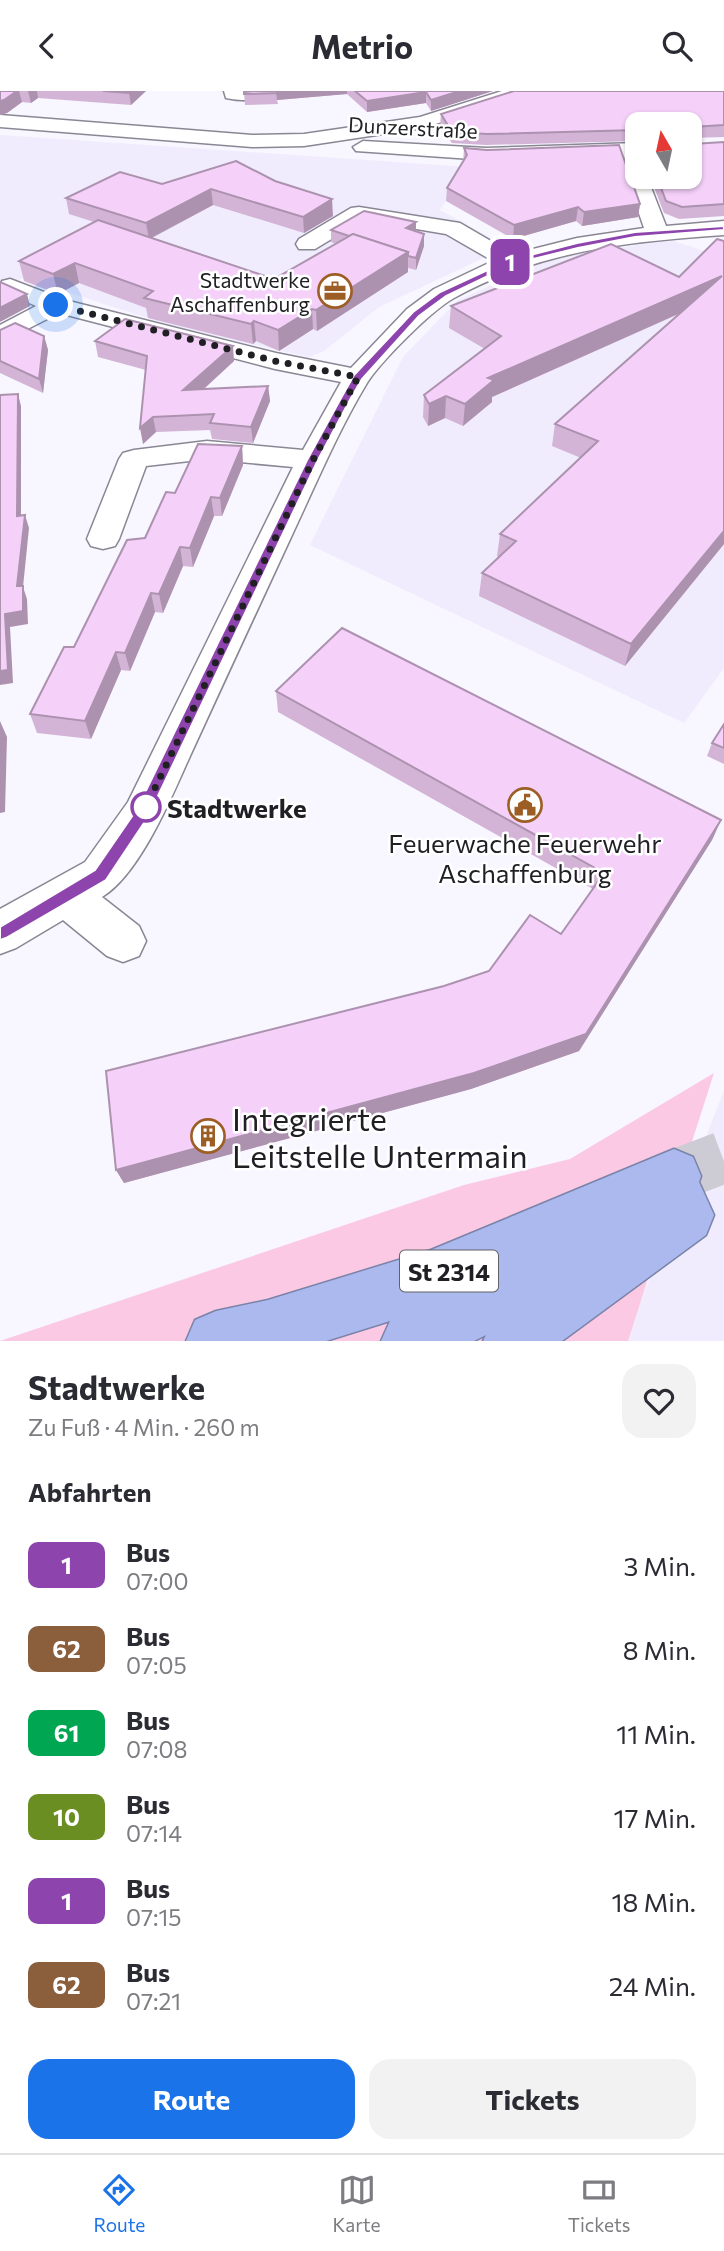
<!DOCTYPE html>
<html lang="de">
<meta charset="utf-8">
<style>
body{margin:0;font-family:Commissioner,sans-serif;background:#f2f2f3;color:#2b2b33;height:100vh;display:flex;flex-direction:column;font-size:26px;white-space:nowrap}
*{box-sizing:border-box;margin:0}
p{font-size:23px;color:#7c7c81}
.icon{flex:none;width:38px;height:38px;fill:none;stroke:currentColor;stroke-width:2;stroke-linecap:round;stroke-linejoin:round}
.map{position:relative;height:1250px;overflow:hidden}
.details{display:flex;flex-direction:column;background:#fff;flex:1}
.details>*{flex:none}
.badge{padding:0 14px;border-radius:10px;font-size:24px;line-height:46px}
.needle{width:46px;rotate:351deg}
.buttons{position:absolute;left:625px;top:21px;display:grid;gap:14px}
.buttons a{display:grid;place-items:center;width:77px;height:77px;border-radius:14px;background:#fff;box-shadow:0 2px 5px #0004;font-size:35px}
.you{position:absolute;width:35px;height:35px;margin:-18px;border:5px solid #fff;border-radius:50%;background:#1a73e8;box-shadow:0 0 0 10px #1a73e833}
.map>.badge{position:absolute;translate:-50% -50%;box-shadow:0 0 0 4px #fff}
h2{padding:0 28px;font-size:26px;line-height:63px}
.round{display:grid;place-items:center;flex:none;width:74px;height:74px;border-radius:21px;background:#f2f2f3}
.head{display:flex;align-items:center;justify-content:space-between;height:119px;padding:0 28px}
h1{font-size:33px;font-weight:700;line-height:52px}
.cta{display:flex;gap:14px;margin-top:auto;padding:14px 28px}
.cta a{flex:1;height:80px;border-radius:21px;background:#1a73e8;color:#fff;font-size:28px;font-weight:700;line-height:80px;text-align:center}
.cta a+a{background:#f2f2f3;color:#2b2b33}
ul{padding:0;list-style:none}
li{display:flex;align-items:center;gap:21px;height:84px;padding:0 28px}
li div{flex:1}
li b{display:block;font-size:26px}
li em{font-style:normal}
li .badge{min-width:77px;font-weight:700;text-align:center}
header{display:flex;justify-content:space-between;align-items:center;height:91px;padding:0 28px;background:#fff;font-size:32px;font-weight:700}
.dock{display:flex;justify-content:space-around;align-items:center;height:98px;border-top:2px solid #e1e1e2;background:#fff;font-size:19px;color:#7c7c81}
.dock a{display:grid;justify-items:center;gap:4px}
.dock .on{color:#1a73e8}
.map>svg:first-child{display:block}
</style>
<header><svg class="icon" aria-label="back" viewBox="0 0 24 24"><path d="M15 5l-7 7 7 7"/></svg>Metrio<svg class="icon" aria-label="search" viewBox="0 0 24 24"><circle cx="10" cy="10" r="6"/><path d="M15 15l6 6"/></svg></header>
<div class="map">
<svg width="724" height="1250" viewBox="0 0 724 1250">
<rect width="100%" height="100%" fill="#f8f6ff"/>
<g fill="#f0ecfd">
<polygon points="0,44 468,76 440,119 507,156 379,216 324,260 309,266 175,236 52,196 28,184 0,198"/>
<polygon points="670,149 724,166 724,577 684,632 310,454 403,266 458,209 553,167"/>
<polygon points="724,1000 724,1250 628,1250 635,1225"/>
</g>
<polygon fill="#fbc9e3" points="714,982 628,1250 0,1250 464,1094 570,1068"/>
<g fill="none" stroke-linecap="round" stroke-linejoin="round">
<polyline stroke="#cdcbd3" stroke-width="52" stroke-dasharray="52 26" stroke-linecap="butt" points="674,1085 724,1066"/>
<g stroke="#8a8794" stroke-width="3">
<g id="minor">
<path d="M224,0h53l2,2c-10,9 -40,8 -53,5z"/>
<polygon points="502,0 529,0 526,4 423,37 304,55 252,56 0,36 0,24 252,44 304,43 420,26"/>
<path d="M363,50l123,7 151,-5v34h10l19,49 58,-5v14c-98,7 -182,15 -270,63 -22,12 -73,63 -87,85 -29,48 -51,101 -75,152 -34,73 -68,147 -102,221 -18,40 -50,118 -88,141l37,29 7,15 -7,15 -16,6 -16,-6 -44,-36 -47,28 -16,6v-45l85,-47 43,-60 165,-335 -86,-8 -61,7 -27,73 -4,7 -12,3 -12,-3 -4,-7 32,-80 4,-6 11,-3 73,-9 96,9 38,-68 -66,-13 -216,-56 -59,30v-18l36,-19 -34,-15v-10l8,-2 55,21 211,53 75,15 56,-59 27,-20 59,-28 -47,-27 -83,-14 -48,29h-16l-3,-5 3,-5 52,-31 8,-1 101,16 53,31 64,-16 67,-10 -25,-73 -133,5 -130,-9 -3,-4z"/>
</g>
</g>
<g stroke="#7a83a8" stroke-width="3">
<polygon id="highway" points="674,1058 693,1066 701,1085 699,1091 714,1124 706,1144 562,1250 483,1250 486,1244 474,1250 381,1250 390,1230 326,1250 186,1250 195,1229 216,1220 268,1209 431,1159"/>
</g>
<use href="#minor" fill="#fff" fill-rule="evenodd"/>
<use href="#highway" fill="#abb9ef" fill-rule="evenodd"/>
</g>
<g fill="#d3b4d7">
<polygon points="0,0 146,0 131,14 38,7 31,12 22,11 7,22 0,24"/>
<polygon points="253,0 493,0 431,20 426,12 367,21 347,3 277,9 278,13 245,14 244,1"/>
<polygon points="724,0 724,46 690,47 690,51 693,53 724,51 724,125 679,128 664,122 650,86 690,86 637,33 637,50 486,54 452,52 440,34 441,23"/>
<polygon points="464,57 640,113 638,126 582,135 576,130 513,148 446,110 447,97 463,71"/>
<polygon points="236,70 333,125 304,142 213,114 152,147 274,188 336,153 331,151 331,139 416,131 416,141 424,143 424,155 416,179 408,177 408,181 317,240 313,238 279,260 256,250 253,253 148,227 146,217 79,192 58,203 24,190 19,170 94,131 69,123 66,107 162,93"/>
<polygon points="679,186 724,453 625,575 479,505 482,482 499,466 497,465 500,443 581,367 552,355 555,333 681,222 492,306 492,311 463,335 445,327 428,335 423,326 424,304 485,258 449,237 451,215"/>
<polygon points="0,239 44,245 48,259 43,302 0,282"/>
<polygon points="95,250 234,270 204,298 268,295 270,310 253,352 212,348 210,339 156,341 143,353 146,279 98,266"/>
<polygon points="242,355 243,374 222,425 214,425 193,476 183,475 163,522 155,521 130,580 121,579 91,648 37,642 30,623 175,402"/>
<polygon points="276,600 721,729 712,749 579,960 471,998 124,1092 116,1079 489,880 561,843 593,798 278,621"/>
<polygon points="724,633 724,673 707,665 712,652"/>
</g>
<g fill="#ac92af">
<polygon points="17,0 19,0 22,11 7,22 0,24 0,10"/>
<polygon points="28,0 37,0 38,7 31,12"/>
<polygon points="131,0 146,0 131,14 129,2"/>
<polygon points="276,0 347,0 347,3 277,9"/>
<polygon points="460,0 493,0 431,20 431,9"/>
<polygon points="426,1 426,12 367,21 367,10"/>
<polygon points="211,98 213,114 149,148 146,132"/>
<polygon points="332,108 333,125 304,142 303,126"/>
<polygon points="640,113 638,126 582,135 584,121"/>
<polygon points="578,116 576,130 513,148 514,134"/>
<polygon points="416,131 416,143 406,137"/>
<polygon points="424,143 424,155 416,179 416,167"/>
<polygon points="408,161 408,181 317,240 316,219"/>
<polygon points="75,172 79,192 58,203 53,183"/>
<polygon points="722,185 716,206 492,306 492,311 463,335 465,313 488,287"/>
<polygon points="27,203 30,215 0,231 0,217"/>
<polygon points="312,218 313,238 279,260 278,239"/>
<polygon points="254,230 256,250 253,253 251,233"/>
<polygon points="44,245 48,259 43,302 39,288"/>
<polygon points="233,255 234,270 186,314 183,299"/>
<polygon points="268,295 270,310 253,352 251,336"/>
<polygon points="18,303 21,315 21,438 17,425"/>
<polygon points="446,305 445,327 428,335 429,313"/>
<polygon points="153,326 156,341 143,353 140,337"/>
<polygon points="242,355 243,374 222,425 220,407"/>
<polygon points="211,406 214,425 193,476 190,457"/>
<polygon points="25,424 29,437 23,496 27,508 28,533 10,536 13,592 0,594 0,580 5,523 17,495"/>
<polygon points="724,440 724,453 625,575 631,553"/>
<polygon points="180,456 183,475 163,522 159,503"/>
<polygon points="151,502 155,521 130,580 125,562"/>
<polygon points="116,561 121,579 91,648 85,630"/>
<polygon points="0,630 7,646 5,721 0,722"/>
<polygon points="721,729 712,749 579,960 471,998 124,1092 116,1079 474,982"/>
</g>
<g fill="#f5d1fa" stroke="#ac92af" stroke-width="2">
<polygon points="0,0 17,0 4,9 0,10"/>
<polygon points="103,0 131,0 129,2"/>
<polygon points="253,0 277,0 277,2 244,3 244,1"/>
<polygon points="355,0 460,0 431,9 426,1 367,10"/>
<polygon points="514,0 724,0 724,34 692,36 690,39 690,51 693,53 724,51 724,113 682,116 666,110 657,86 690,86 690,33 637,33 637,39 487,43 452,41 441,23"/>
<polygon points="619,54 640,113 584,121 578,116 514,134 447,97 467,64 464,57 487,59"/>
<polygon points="236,70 275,90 332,108 303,126 211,98 146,132 66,107 120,81 162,93"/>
<polygon points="364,120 416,131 406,137 424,143 416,167 408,165 408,161 353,143 349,145 331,139"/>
<polygon points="98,129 274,188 353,143 408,161 316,219 312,218 278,239 254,230 251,233 144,207 153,200 75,172 53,183 19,170"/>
<polygon points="717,148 724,150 724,440 631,553 482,482 516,450 500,443 598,350 555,333 722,185 488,287 494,289 465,313 446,305 429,313 424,304 501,245 451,215 611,153 679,186"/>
<polygon points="0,191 27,203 0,217"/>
<polygon points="125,228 233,255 183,299 268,295 251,336 210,332 214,323 153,326 140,337 147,265 95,250"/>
<polygon points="15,232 44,245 39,288 0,270 0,239"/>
<polygon points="18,303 17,425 25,424 17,495 23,495 23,520 5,523 8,579 0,580 0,304"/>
<polygon points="198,353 242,355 220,407 211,406 190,457 180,456 159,503 151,502 125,562 116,561 85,630 30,623 64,556 74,556 127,449 145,447 166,401 175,402"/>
<polygon points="342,537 721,729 586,943 474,982 116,1079 106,980 444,895 489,880 530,824 561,843 604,782 276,600"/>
<polygon points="724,633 724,657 712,652"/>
</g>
<polygon fill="#8e44ad" stroke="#fff" stroke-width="2" points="724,135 724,139 635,146 578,157 513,173 446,205 419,225 362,288 351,307 318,369 148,726 106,789 6,847 0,849 0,836 95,779 137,718 307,369 341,307 354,284 413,221 440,201 507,170 577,152 635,141"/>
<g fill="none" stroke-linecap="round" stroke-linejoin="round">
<polyline stroke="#201f24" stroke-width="7" stroke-dasharray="0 12.6" points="56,214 275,270 358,286 313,369 143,722 146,716"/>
</g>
<defs>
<g id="office-ring" transform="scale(1.75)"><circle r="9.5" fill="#fff" stroke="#9d5e25" stroke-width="1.5"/><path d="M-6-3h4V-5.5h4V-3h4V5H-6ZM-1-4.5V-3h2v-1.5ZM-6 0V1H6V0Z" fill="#9d5e25"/></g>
<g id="civic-ring" transform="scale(1.75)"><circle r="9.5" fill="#fff" stroke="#9d5e25" stroke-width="1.5"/><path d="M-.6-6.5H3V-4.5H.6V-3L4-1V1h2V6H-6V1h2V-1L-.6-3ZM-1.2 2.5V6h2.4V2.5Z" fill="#9d5e25"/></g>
<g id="building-ring" transform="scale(1.75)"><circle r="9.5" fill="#fff" stroke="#9d5e25" stroke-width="1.5"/><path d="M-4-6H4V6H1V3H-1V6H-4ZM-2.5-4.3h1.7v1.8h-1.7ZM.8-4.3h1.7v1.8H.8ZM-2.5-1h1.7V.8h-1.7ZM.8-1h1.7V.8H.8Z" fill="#9d5e25"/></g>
</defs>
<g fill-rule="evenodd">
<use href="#office-ring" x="335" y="200"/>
<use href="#civic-ring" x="525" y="714"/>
<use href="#building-ring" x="208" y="1045"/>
</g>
<circle fill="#fff" stroke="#8e44ad" stroke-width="3.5" cx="146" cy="716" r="14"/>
<g text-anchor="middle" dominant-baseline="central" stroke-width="5" stroke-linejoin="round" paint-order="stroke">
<g font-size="21" fill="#201f24" stroke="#fff">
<text transform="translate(413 36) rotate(3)">Dunzerstraße</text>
</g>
<g font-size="21" fill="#201f24" stroke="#fff" text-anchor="end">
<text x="310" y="188">Stadtwerke<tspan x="310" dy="24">Aschaffenburg</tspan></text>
</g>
<rect fill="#fff" stroke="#636266" stroke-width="2" x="400" y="1159.5" width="98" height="41" rx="5"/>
<g font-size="24" font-weight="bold" fill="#201f24">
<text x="449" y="1180">St 2314</text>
</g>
<g font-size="26" font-weight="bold" fill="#201f24" stroke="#fff" text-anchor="start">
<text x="167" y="716">Stadtwerke</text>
</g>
<g font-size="26" fill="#201f24" stroke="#fff">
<text x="525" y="751">Feuerwache Feuerwehr<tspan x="525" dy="30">Aschaffenburg</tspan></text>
</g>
<g font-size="32" fill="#201f24" stroke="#fff" text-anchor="start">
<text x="232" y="1027">Integrierte<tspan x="232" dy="37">Leitstelle Untermain</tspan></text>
</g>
</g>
</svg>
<div class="buttons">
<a><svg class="needle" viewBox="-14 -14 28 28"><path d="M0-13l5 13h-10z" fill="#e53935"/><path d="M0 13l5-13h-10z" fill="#7c7c81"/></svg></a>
</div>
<div class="you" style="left:56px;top:214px"></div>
<b class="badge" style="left:510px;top:171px;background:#8e44ad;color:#fff">1</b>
</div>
<section class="details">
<div class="head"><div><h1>Stadtwerke</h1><p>Zu Fuß · 4 Min. · 260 m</p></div><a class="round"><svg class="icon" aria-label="heart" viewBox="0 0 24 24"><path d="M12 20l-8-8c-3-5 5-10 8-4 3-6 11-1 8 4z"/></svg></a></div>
<h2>Abfahrten</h2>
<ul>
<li><span class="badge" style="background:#8e44ad;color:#fff">1</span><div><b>Bus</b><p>07:00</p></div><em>3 Min.</em></li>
<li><span class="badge" style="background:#8b5e3c;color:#fff">62</span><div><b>Bus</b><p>07:05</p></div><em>8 Min.</em></li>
<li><span class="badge" style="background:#00a651;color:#fff">61</span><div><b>Bus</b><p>07:08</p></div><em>11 Min.</em></li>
<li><span class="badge" style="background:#6b8e23;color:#fff">10</span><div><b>Bus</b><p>07:14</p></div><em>17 Min.</em></li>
<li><span class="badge" style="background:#8e44ad;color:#fff">1</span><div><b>Bus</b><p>07:15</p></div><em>18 Min.</em></li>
<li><span class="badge" style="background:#8b5e3c;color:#fff">62</span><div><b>Bus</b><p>07:21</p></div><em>24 Min.</em></li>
</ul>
<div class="cta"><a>Route</a><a>Tickets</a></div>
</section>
<nav class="dock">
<a class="on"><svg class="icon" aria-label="directions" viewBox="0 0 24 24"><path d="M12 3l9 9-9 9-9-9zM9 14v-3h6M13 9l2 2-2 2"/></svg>Route</a>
<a><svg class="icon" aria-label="map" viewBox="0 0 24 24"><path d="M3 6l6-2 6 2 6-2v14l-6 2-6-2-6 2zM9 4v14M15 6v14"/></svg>Karte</a>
<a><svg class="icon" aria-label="tickets" viewBox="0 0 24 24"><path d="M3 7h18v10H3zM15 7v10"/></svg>Tickets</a>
</nav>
